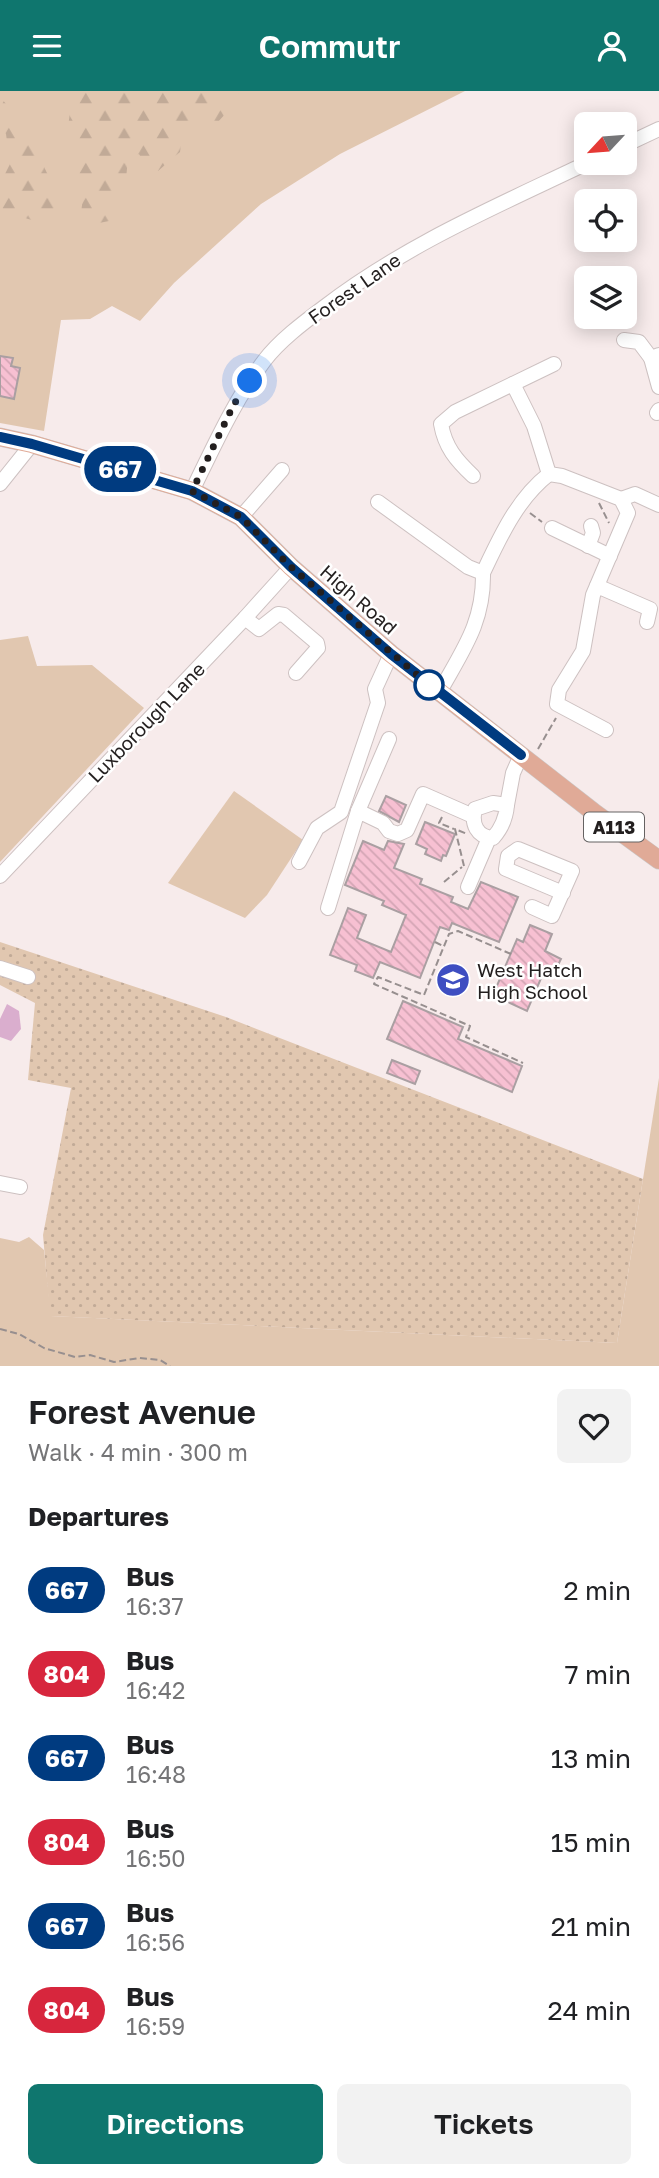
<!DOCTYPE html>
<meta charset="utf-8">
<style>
body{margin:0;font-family:"Golos Text",sans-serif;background:#f2f2f2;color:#202124;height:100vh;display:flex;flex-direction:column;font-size:26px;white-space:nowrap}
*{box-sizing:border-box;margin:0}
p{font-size:23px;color:#757577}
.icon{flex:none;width:38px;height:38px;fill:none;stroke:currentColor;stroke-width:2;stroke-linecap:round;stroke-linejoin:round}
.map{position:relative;height:1275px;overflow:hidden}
.side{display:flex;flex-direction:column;background:#fff;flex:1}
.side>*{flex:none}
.badge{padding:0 14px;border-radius:23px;font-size:24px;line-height:46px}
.needle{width:46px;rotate:244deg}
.tools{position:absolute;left:574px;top:21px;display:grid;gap:14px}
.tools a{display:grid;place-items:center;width:63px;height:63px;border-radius:10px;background:#fff;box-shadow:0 4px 18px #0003;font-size:35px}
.you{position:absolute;width:35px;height:35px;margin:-18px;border:5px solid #fff;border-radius:50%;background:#1a73e8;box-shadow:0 0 0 10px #1a73e833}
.map>.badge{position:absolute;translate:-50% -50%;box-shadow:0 0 0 4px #fff}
h2{padding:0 28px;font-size:26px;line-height:63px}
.round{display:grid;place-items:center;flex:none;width:74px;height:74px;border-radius:10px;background:#f2f2f2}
.overview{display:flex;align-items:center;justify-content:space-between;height:119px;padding:0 28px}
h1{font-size:33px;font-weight:600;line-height:52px}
.cta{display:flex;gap:14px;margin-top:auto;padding:14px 28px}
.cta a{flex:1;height:80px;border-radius:10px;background:#0f766e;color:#fff;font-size:28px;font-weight:600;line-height:80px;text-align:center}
.cta a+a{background:#f2f2f2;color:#202124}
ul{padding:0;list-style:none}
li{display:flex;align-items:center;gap:21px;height:84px;padding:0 28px}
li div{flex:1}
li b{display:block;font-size:26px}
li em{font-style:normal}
li .badge{min-width:77px;font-weight:700;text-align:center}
header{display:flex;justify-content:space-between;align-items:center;height:91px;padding:0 28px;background:#0f766e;color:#fff;font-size:32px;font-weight:600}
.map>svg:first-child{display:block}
</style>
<header><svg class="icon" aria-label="menu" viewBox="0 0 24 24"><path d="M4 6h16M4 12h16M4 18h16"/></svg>Commutr<svg class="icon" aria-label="person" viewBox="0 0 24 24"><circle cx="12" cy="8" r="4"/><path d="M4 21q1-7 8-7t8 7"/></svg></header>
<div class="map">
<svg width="659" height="1275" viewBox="0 0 659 1275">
<defs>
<pattern id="forest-firs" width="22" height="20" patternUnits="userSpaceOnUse" patternTransform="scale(1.75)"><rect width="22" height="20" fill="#e1c7b0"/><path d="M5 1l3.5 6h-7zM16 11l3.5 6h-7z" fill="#c1aa97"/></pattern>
<pattern id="park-dots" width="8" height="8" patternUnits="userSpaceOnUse" patternTransform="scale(1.75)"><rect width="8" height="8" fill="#e1c7b0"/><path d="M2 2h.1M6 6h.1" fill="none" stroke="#c1aa97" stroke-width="1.8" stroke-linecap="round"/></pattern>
<pattern id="building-back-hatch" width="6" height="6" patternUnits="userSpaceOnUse" patternTransform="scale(1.75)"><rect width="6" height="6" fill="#f7c0d2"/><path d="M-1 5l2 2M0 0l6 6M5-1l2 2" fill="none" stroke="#d3a5b4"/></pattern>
</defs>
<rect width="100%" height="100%" fill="#f7ebeb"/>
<g fill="#e1c7b0">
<polygon points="0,0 465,0 340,63 261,113 174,192 140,230 112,215 90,228 61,229 44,340 0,332"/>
<polygon points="28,545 37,575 92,574 144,617 0,771 0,549"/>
<polygon points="234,700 303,749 267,804 245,827 168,792"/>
<polygon points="659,987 659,1275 0,1275 0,1147 19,1151 29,1146 44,1159 51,1225 617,1252"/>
</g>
<g fill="url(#forest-firs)">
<polygon points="78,0 240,0 227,21 217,32 197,30 194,42 182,46 180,61 158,80 147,78 139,63 128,67 126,88 116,100 109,130 94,133 80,129 83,107 77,96 78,61 68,36 71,14 78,5"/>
<path d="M0,6l21,24 18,9c1,10 0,24 4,34 10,26 27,36 -1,59l-31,-9 -11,-7v-23l10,-20 -4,-30 -6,-8z"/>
</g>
<polygon fill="url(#park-dots)" points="0,851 226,926 643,1088 617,1252 50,1225 43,1144 71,997 28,989 35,912 0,894"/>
<polygon fill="#daaece" points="7,913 19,920 21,938 11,950 0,946 0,928"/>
<g fill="url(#building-back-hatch)" stroke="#aa9fa2" stroke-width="2">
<polygon points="0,265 13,267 11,275 20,277 14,308 0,305"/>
<polygon points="386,705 406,714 399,731 379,720"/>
<polygon points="425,731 455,743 446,765 443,764 441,770 425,763 427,758 416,753"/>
<polygon points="363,750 384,759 388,750 404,753 394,777 422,788 420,793 453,806 451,811 468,818 481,791 518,806 499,851 452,832 449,839 440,836 420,887 380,871 373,887 355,880 357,874 330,864 348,817 366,824 357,847 391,861 406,824 382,814 384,810 345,794"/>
<polygon points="530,834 552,843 545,860 561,868 554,882 545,878 527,920 493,904 517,848 523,851"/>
<polygon points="403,910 463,936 458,948 522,975 512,1001 387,948"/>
<polygon points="392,969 420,980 415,993 387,982"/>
</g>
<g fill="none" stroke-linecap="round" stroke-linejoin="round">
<g stroke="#cdc1c1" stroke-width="16">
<g id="minor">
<polyline points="625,54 659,38"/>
<polyline points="624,249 639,251 651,267 659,264"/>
<polyline points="651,267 659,296"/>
<polyline points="513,293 534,335 549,383"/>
<polyline points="657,322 659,319"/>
<polyline points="549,383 562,385 621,408 628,422 593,504 583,560 559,599 557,613 606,639"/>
<path d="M473,385c-17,-16 -28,-29 -32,-52l14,-12 99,-48"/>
<polyline points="0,393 32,353"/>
<path d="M192,400c22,-45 42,-90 72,-130 15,-20 39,-38 59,-53 82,-63 172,-101 264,-145"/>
<polyline points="621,408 635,403 659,414"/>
<path d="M378,411l90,65 15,6c1,50 -21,78 -44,120"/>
<polyline points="241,426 282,379"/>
<polyline points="552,437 610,465"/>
<polyline points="588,455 593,442 591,435"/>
<path d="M483,482c17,-36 34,-74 66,-99"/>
<polyline points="597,495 650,518 647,531"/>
<polyline points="245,527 259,538 278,523 284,524 317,552 318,557 296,582"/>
<path d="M493,712l14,2c-1,13 -5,23 -14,33 -16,-1 -22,-14 -18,-29z"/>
<polyline points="507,714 513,682 521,664"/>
<polyline points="358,720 389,648"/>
<polyline points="299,771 317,737 341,721 378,612 375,598 391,563"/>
<polyline points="0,785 245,527 291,476"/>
<polyline points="468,796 489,747"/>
<polyline points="532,816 552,825 572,780 518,758 508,765 506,778 563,802"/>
<polyline points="328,817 358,720 383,732 389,740 398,743 407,739 423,703 473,725"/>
<polyline points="0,877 28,886"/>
<polyline points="0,1092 20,1096"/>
</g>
</g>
<g stroke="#cac9c9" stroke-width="19">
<polyline id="major" points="0,346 32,353 192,400 241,426 291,476 391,563 596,723 659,769"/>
</g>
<g stroke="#978f8f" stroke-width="2" stroke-dasharray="7 3.5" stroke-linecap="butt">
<polyline points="599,412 609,432"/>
<polyline points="530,422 542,431"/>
<polyline points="538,658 556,627"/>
<polyline points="442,726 439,732 454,738"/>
<polyline points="464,775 455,738 467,743"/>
<polyline points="444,791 462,776"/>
<polyline points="435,851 443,855"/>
<polyline points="511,863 458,840 449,843 424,904 378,886 374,893 470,935 466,946 523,972"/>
<polyline points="0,1238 19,1243 44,1257 75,1266 90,1264 114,1271 139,1267 160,1269 170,1275"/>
</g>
<use href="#minor" stroke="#fff" stroke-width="14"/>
<use href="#major" stroke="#e0aa97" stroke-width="18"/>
</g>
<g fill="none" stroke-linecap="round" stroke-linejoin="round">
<g stroke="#fff" stroke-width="16">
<polyline id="line" points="0,346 32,353 192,400 241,426 291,476 391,563 521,664"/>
</g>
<use href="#line" stroke="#003b80" stroke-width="10"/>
<polyline stroke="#231f1f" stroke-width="7" stroke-dasharray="0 12.6" points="250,290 234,313 192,400 241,426 291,476 429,594"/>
</g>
<defs>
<g id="school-disc" transform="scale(1.75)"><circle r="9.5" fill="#3e4ec1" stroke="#fff"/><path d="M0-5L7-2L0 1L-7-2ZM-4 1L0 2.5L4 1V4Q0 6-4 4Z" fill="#fff"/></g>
</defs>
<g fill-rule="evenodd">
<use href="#school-disc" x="453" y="889"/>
</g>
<circle fill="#fff" stroke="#003b80" stroke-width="3.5" cx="429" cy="594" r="14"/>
<g text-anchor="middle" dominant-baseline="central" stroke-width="5" stroke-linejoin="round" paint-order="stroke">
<rect fill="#fff" stroke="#656262" stroke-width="2" x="584" y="721.5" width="60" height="29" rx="5"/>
<g font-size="18" font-weight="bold" fill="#231f1f">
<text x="614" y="736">A113</text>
</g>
<g font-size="19" fill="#231f1f" stroke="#fff">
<text transform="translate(354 197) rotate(-35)">Forest Lane</text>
<text transform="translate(359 508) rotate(41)">High Road</text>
<text transform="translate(146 631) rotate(-46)">Luxborough Lane</text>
</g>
<g font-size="19" fill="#231f1f" stroke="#fff" text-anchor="start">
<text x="477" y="878">West Hatch<tspan x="477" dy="22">High School</tspan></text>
</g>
</g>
</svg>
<div class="tools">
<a><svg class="needle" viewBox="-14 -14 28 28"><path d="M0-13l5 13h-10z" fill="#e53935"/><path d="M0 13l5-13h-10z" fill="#757577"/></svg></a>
<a><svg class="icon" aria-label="locate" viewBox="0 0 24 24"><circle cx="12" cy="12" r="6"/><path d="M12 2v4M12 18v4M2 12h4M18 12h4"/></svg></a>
<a><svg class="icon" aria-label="layers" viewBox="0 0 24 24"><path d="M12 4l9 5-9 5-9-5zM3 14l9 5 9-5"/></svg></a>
</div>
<div class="you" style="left:250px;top:290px"></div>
<b class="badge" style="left:120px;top:378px;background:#003b80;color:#fff">667</b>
</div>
<section class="side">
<div class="overview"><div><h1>Forest Avenue</h1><p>Walk · 4 min · 300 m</p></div><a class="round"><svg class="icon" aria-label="heart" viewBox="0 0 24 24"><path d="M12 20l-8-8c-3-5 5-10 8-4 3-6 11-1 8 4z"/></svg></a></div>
<h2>Departures</h2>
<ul>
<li><span class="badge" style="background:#003b80;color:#fff">667</span><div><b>Bus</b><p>16:37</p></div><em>2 min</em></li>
<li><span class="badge" style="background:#d7263d;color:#fff">804</span><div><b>Bus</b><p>16:42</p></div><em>7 min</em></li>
<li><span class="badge" style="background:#003b80;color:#fff">667</span><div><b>Bus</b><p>16:48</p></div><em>13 min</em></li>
<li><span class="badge" style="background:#d7263d;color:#fff">804</span><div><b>Bus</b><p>16:50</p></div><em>15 min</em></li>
<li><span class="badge" style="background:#003b80;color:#fff">667</span><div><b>Bus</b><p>16:56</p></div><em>21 min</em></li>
<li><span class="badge" style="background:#d7263d;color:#fff">804</span><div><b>Bus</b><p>16:59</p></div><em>24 min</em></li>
</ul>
<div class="cta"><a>Directions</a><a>Tickets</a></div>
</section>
